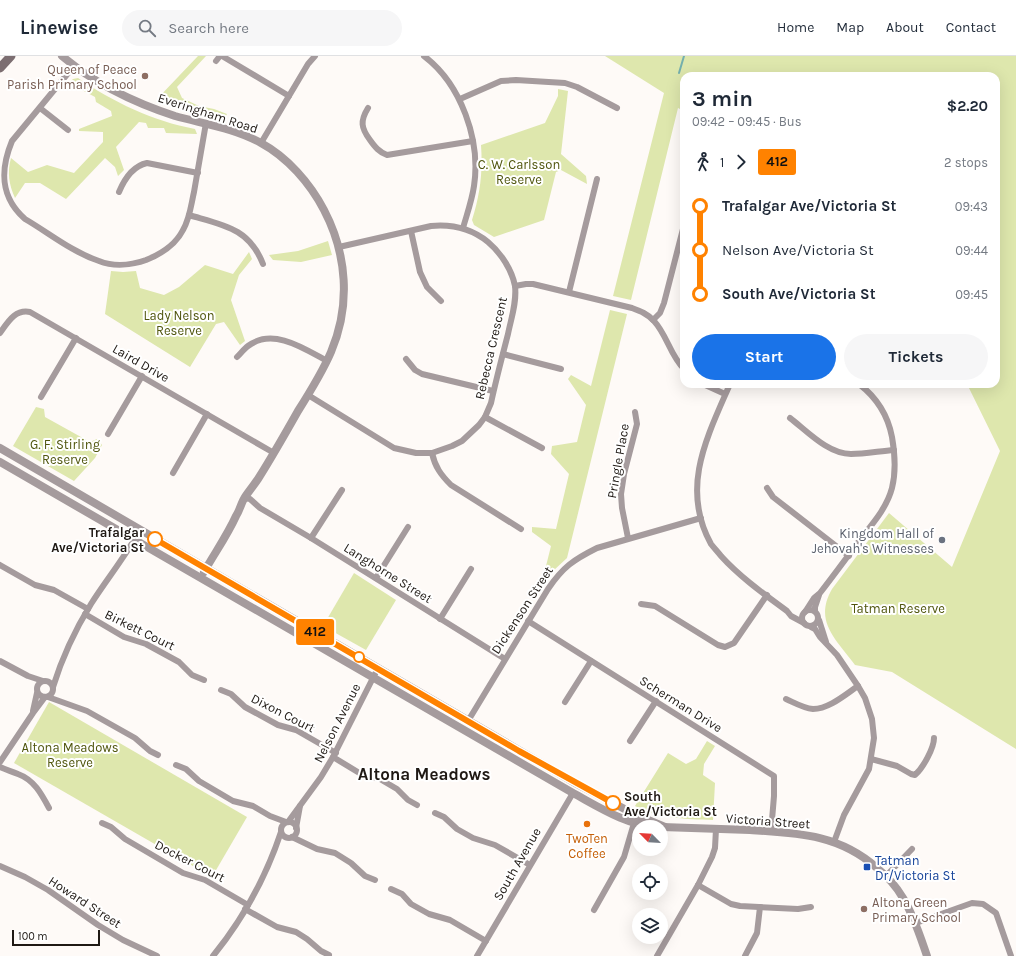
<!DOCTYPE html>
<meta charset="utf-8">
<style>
body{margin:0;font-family:Karla,sans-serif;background:#f6f6f7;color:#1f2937;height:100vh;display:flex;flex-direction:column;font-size:15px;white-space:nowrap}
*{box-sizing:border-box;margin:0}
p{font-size:13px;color:#747a83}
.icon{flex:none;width:22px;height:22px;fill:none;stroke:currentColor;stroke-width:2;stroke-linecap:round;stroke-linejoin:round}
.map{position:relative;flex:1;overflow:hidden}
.details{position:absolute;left:680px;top:16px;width:320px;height:316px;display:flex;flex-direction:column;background:#fff;border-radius:12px;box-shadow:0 4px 16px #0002}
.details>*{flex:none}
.badge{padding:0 8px;border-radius:3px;font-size:14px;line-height:26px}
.needle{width:26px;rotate:294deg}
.buttons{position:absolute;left:632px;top:764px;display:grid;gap:8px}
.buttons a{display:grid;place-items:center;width:36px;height:36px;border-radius:50%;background:#fff;box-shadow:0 4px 16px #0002;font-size:20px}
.scale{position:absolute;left:12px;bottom:10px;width:88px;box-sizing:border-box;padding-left:4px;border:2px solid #1f1914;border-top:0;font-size:11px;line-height:14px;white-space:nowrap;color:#1f1914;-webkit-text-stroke:3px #fff;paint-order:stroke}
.map>.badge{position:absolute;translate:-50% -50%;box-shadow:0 0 0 2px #fff}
.legs{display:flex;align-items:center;gap:6px;height:44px;padding:0 12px;font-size:13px}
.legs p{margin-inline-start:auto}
.headline{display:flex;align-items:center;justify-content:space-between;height:68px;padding:0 12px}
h1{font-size:22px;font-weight:700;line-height:30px}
.primary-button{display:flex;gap:8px;margin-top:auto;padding:8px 12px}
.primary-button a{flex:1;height:46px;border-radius:24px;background:#1a73e8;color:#fff;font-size:16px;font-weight:700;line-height:46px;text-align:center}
.primary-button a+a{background:#f6f6f7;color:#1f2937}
ul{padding:0 12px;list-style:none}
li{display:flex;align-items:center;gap:14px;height:44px;font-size:15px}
li i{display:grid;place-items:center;width:6px;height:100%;margin:0 5px;background:currentColor}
li i::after{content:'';width:10px;height:10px;margin:-5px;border:3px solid;border-radius:50%;background:#fff}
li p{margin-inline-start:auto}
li:first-child i{background:linear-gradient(#0000 50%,currentColor 0)}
li:last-child i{background:linear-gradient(currentColor 50%,#0000 0)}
header{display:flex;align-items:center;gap:24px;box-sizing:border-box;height:56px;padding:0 20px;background:#fff;border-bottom:1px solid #e0e1e3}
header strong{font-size:19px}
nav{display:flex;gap:22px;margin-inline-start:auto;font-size:14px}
.search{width:280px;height:36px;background:#f6f6f7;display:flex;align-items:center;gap:10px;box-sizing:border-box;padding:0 14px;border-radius:22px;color:#747a83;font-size:15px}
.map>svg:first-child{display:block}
</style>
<header>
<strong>Linewise</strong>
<div class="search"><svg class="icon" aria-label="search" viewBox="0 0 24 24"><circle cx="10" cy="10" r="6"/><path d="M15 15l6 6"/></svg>Search here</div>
<nav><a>Home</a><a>Map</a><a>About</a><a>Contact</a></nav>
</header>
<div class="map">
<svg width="1016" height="900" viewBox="0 0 1016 900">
<rect width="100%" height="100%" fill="#fefaf7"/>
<g fill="#dee7ad">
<polygon points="198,0 206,0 177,31 182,42 199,50 214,53 227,58 224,63 166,48 158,42"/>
<path d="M605,0h411v693l-124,-77 -37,-7c-18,-25 -42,-43 -23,-76l57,-76 63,54 48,-116 -33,-67h29v-308h-312v35l-6,-3 -47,192 -18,-4 51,-203z"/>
<path d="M78,22c35,24 75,43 117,51l2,5 -31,-1 -2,-5h-16l-2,-5 -7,-1 -23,25 8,23 -6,6 -3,-9 -10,-9 -39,41 -26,-16h-15l-10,15c-6,-13 -8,-26 -4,-40l17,14 19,-7 27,8 29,-31v-10l-24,-1v-2l33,-13 -1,-5 -15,-9 -1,-5 -26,-14 4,-4z"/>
<path d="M558,33l10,2 -7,63 25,22 1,8 -26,-14 -5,2 -12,48 -50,17 -20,-12 -2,-5c8,-25 11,-48 9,-75l64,-22 13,-27z"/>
<polygon points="328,185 332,199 301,206 273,204 269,199 298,195"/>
<polygon points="249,196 252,203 239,219 231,244 245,285 240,289 224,266 216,268 190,311 105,258 111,215 123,216 136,215 140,232 164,239 179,231 205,209 233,218"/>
<polygon points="610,254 627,258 567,502 553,515 541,530 551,490 532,476 532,471 556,473 569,418 551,398 552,390 577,386 586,349 568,323 571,319 591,330"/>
<polygon points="36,351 44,353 45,361 90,386 97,383 102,389 95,402 74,425 13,390"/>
<polygon points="354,517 396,544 366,594 323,570"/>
<polygon points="49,646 247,761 212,821 14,707"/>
<path d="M707,685l8,5 -11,18 -1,11 12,8 -2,37c-27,-1 -53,-1 -78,-14l33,-53 18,11 10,-5z"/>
</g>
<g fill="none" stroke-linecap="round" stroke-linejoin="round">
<polyline stroke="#74afad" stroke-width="2" points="679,17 684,0"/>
<g stroke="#a59b9d" stroke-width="6">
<polyline points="222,0 289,40"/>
<path d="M424,0c37,28 57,84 50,130 -2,14 -7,28 -11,42"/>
<polyline points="216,5 220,0"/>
<path d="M74,10l-62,75c-12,29 -12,56 13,78 24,14 47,33 74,42 15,6 33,4 47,-1 15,-6 30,-16 37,-30 7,-12 8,-25 11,-38 4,-23 8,-46 12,-69"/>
<polyline points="460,43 501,25 516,24 565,27 577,31 617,52"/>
<polyline points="40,52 68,74"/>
<path d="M368,52c-8,13 -7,20 2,32 5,7 9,12 17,15l86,-14"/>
<polyline points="261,87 308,8 315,0"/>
<path d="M119,136c5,-12 14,-26 28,-29l51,10"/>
<path d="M189,159c34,10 60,13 74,49"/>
<polyline points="411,175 420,216 427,231 441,245"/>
<path d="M515,230l11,-2h7l99,24c8,3 16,6 22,13 13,14 16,34 30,48"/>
<polyline points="569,236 597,123"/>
<polyline points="653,264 660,257 664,247 684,169"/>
<path d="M0,277c8,-11 15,-24 30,-21l244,141"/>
<polyline points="503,298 561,313"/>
<path d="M237,301c4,-4 7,-8 11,-11 25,-19 57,3 79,15"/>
<polyline points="406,303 415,314 422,318 493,335"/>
<polyline points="703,328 725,338"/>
<path d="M730,328c-23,53 -50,104 -19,160 3,4 7,8 10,12 19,21 43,38 66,55l4,5 13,7"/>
<path d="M308,339l86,53 22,5h16l20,-7 10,-5 17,-16 6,-8 6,-14c5,-23 11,-46 17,-69 3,-15 9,-32 7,-48 -3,-16 -14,-33 -27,-44 -16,-13 -36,-18 -57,-16l-92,21"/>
<polyline points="41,341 76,282"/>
<polyline points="485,361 542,392"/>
<path d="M790,362c17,13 38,36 61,36 14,0 29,-3 43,-4"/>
<polyline points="108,378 142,320"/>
<path d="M432,397c3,14 9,22 19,32l70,44"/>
<polyline points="173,417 207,358"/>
<polyline points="767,432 773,441 849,500"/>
<polyline points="244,442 250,443 260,452 311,482 505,603"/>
<polyline points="311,482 342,434"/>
<polyline points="628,482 622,452 621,438 624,418 637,368 635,356"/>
<polyline points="0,509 35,529 54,534 88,553"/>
<polyline points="376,522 408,471"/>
<polyline points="641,548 655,550 718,589 725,591 734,587 767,539"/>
<circle cx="810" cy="562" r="8"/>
<polyline points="815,555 815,551 819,539"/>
<path d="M805,556l9,-14 6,-5c14,-18 28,-37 42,-56 12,-15 25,-30 30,-49 4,-16 3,-34 0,-51 -4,-21 -16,-40 -33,-53"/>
<polyline points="85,558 124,581 146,588 179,606 192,619 204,624"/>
<polyline points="440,563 471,513"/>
<polyline points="819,564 826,586"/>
<polyline points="528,565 774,720 774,740 771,776"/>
<polyline points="811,571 815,573 820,581 837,599 858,630 865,642 872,663 874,682 869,713 844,759 834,786"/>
<polyline points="0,605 28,620 43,625"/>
<circle cx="45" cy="633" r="8"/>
<path d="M53,631c9,-29 22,-57 38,-83 14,-22 30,-42 43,-64"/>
<polyline points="221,634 231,638 245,651 278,669 296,674 336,697"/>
<polyline points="48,641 87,655 135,682 150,695 158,699"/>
<path d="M786,643c9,4 17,9 27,10 16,0 33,-15 45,-23"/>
<polyline points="565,646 591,605"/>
<polyline points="33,655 37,637"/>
<path d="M468,665l80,-132c15,-22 25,-29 49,-41l104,-30"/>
<polyline points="630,685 656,645"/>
<polyline points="333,701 361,718 380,723 397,733 408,744 417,749"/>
<path d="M871,703l26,7 14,8 4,1c8,-7 19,-27 19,-37"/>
<polyline points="0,706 33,657 45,641"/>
<polyline points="176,709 186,713 199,725 233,745 253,750 270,760 286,766"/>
<path d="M0,711c6,3 11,4 18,7 16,6 23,19 31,34"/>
<polyline points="435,757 444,761 457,773 473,782 495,789 530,809"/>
<circle cx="289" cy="774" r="8"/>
<polyline points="288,766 321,721 333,701 378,612"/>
<polyline points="102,767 111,771 125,783 183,817 205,824 248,849"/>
<polyline points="296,772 300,750"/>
<polyline points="292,781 317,793 335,797 351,807 365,820 375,824"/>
<polyline points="0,810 25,821 48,834 98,869 123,884 157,900"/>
<polyline points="886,820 912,793"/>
<polyline points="698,829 731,848 740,850 798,853 811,851"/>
<polyline points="391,833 402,838 411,848 429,858 450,864 486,885"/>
<polyline points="245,853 277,871 296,876 307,883 321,895 329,899"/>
<polyline points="594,854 624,801 634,767"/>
<polyline points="916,867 972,847 983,848 996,857 1011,900"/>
<path d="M213,900c30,-37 53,-79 68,-124"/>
<polyline points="477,900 573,737"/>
<polyline points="657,900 698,829 712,801 715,792 716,773"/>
<polyline points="745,900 757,877 760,851"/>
</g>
<g stroke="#a59b9d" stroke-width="8">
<path d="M62,0c33,28 73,47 113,60 29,8 59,12 86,27 26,14 49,40 63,67 23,44 27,95 7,142 -9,21 -21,40 -33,59 -13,23 -26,46 -40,68 -4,6 -9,12 -13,18 -4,6 -5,13 -9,19 -9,20 -22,38 -32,56"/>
<polyline points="0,392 577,728 636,759 665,771"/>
<path d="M0,406l573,331c26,14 53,32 84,34"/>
<path d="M662,771c29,1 58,2 88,3 47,3 89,4 127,38 10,8 19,18 26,30 11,18 17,38 24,58"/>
</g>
<polyline stroke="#7c6e71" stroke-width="9" points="0,12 11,0"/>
</g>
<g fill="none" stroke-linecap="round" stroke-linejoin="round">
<g stroke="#fff" stroke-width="9">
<polyline id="line-1" points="155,483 519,695 613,747"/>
</g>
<use href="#line-1" stroke="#ff8200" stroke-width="6"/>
</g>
<g fill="#8d6e63" stroke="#fff" stroke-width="1.5">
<circle cx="145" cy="20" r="4"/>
<circle cx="864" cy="853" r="4"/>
</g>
<g fill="#fff" stroke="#ff8200" stroke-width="2">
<circle cx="155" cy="483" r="7"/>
<circle cx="359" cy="601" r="5"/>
<circle cx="613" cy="747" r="7"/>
</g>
<circle fill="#6b7280" stroke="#fff" stroke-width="1.5" cx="942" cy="484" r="4"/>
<circle fill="#e8710a" stroke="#fff" stroke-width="1.5" cx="587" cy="768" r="4"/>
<rect fill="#1a4fb4" stroke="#fff" stroke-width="1.5" x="863" y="807" width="8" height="8" rx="2"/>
<g text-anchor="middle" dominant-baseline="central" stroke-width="4" stroke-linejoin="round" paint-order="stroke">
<g font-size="13" fill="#785e54" stroke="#fff" text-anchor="end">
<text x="137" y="13">Queen of Peace<tspan x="137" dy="15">Parish Primary School</tspan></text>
<text x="872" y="846" text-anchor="start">Altona Green<tspan x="872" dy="15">Primary School</tspan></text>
</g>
<g font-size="13" fill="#1f1914" stroke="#fff">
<text transform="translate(208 57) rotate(18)">Everingham Road</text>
<text transform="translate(491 292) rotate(-77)">Rebecca Crescent</text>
<text transform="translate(141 307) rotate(30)">Laird Drive</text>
<text transform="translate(618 405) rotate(-80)">Pringle Place</text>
<text transform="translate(388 517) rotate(32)">Langhorne Street</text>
<text transform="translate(522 554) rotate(-57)">Dickenson Street</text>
<text transform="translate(140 574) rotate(26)">Birkett Court</text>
<text transform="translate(681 648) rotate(32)">Scherman Drive</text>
<text transform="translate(283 657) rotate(27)">Dixon Court</text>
<text transform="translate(337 667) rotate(-63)">Nelson Avenue</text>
<text transform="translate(768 765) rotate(4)">Victoria Street</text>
<text transform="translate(190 805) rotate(27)">Docker Court</text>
<text transform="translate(517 808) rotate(-60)">South Avenue</text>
<text transform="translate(85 846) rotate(33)">Howard Street</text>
</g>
<g font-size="13" fill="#50560e" stroke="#fff">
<text x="519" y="108">C. W. Carlsson<tspan x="519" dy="15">Reserve</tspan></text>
<text x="179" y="259">Lady Nelson<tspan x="179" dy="15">Reserve</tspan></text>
<text x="65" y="388">G. F. Stirling<tspan x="65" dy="15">Reserve</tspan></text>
<text x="898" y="552">Tatman Reserve</text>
<text x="70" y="691">Altona Meadows<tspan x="70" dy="15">Reserve</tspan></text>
</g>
<g font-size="13" font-weight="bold" fill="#1f1914" stroke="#fff" text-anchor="end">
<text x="144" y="476">Trafalgar<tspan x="144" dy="15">Ave/Victoria St</tspan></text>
<text x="624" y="740" text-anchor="start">South<tspan x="624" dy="15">Ave/Victoria St</tspan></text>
</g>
<g font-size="13" fill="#5b616d" stroke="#fff" text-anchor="end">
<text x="934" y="477">Kingdom Hall of<tspan x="934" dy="15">Jehovah's Witnesses</tspan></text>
</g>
<g font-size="13" fill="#c56008" stroke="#fff">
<text x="587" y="782">TwoTen<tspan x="587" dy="15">Coffee</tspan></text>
</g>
<g font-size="13" fill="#164399" stroke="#fff" text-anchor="start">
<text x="875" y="804">Tatman<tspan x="875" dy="15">Dr/Victoria St</tspan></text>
</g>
<g font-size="17" font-weight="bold" fill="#1f1914" stroke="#fff">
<text x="424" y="718">Altona Meadows</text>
</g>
</g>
</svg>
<div class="buttons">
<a><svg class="needle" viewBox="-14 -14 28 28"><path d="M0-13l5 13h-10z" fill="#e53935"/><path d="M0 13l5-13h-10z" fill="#747a83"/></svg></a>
<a><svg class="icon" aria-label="locate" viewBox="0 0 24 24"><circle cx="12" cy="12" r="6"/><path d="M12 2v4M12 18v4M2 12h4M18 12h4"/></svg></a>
<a><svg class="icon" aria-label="layers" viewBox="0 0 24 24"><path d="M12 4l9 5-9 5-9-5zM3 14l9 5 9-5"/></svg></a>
</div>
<div class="scale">100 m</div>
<b class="badge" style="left:315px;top:576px;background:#ff8200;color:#111">412</b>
<section class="details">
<div class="headline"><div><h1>3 min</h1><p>09:42 – 09:45 · Bus</p></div><b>$2.20</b></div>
<div class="legs"><svg class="icon" aria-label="walk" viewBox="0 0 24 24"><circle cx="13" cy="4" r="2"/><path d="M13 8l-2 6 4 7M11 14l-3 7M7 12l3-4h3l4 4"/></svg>1<svg class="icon" aria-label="forward" viewBox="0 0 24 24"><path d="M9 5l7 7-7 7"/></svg><b class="badge" style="background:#ff8200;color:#111">412</b><p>2 stops</p></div>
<ul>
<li><i style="color:#ff8200"></i><b>Trafalgar Ave/Victoria St</b><p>09:43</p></li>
<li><i style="color:#ff8200"></i><span>Nelson Ave/Victoria St</span><p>09:44</p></li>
<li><i style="color:#ff8200"></i><b>South Ave/Victoria St</b><p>09:45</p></li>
</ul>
<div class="primary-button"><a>Start</a><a>Tickets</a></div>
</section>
</div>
